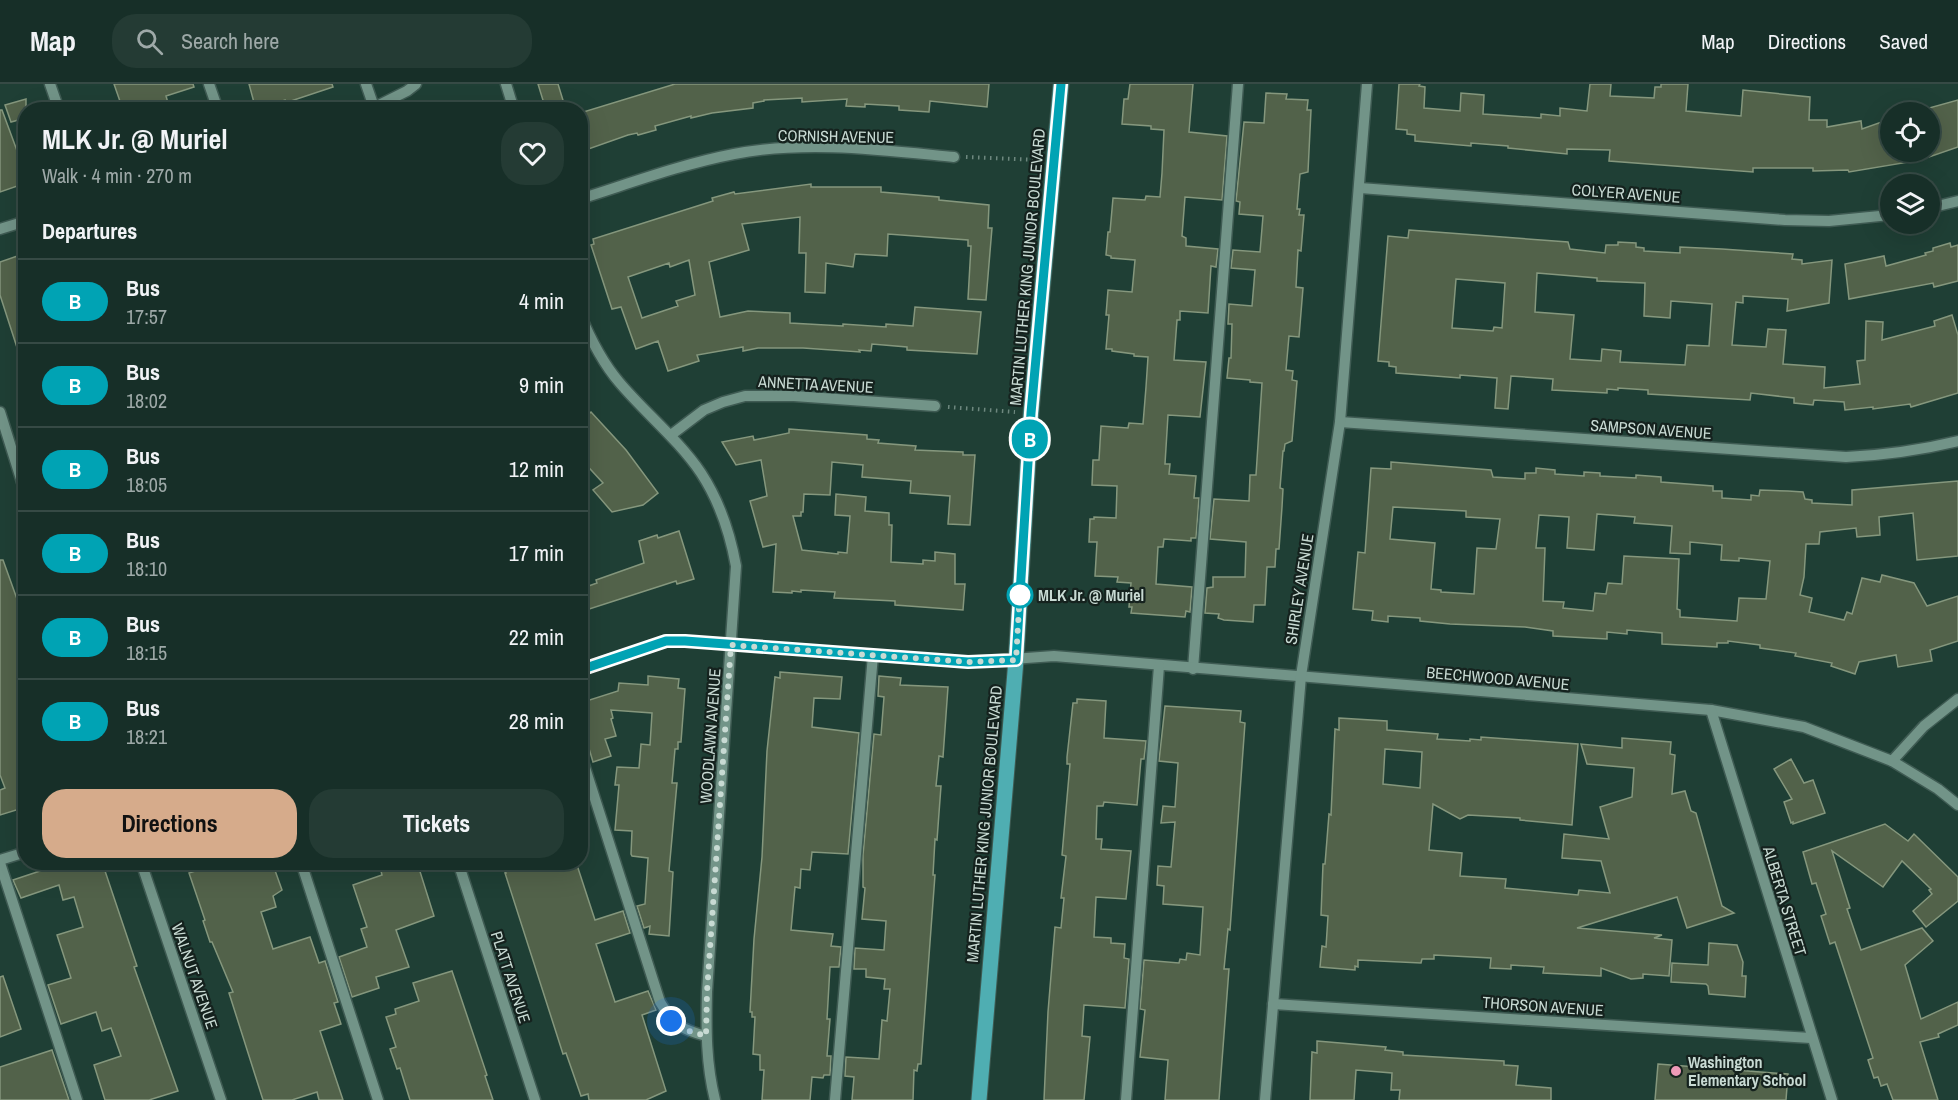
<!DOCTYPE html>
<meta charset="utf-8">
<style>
body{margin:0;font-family:"Archivo Narrow",sans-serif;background:#243b34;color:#f1f3f6;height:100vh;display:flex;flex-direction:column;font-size:22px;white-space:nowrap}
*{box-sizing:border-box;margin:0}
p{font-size:20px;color:#9ea9a8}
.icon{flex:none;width:33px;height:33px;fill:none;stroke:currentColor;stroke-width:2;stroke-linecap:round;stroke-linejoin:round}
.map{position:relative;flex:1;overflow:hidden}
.panel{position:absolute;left:18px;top:18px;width:570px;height:768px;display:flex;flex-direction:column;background:#172f28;border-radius:24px;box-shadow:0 6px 24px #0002,0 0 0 2px #364a45}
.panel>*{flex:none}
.badge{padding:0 12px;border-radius:20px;font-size:21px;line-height:39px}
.controls{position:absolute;left:1880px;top:18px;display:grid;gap:12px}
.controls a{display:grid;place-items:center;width:60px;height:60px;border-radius:50%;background:#172f28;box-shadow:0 6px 24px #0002,0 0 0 2px #364a45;font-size:30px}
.you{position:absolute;width:30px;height:30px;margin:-15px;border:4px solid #fff;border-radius:50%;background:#1a73e8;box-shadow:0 0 0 9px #1a73e833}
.map>.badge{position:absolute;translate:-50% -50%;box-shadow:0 0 0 3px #fff}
h2{padding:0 24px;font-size:22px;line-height:54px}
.round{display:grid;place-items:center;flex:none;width:63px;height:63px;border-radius:24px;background:#243b34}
.head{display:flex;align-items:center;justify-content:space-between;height:102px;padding:0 24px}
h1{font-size:28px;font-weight:800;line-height:45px}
.action{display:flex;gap:12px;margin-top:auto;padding:12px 24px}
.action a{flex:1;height:69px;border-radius:24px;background:#d6ab8b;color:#111;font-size:24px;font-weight:800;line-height:69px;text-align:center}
.action a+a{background:#243b34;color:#f1f3f6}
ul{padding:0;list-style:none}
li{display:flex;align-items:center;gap:18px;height:84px;padding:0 24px;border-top:2px solid #364a45}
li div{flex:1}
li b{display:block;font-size:22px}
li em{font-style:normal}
li .badge{min-width:66px;font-weight:700;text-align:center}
header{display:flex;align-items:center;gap:36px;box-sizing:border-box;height:84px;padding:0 30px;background:#172f28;border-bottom:2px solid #364a45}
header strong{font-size:28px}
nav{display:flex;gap:33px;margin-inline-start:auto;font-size:21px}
.search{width:420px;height:54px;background:#243b34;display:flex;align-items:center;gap:15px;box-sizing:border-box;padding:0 21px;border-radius:24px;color:#9ea9a8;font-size:22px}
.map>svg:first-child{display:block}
</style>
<header>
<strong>Map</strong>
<div class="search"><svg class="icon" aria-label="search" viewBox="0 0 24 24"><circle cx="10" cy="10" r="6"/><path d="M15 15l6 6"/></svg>Search here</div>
<nav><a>Map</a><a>Directions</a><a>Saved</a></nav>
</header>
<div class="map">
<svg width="1958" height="1016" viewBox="0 0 1958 1016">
<rect width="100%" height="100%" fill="#1f3f35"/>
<g fill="#52624a" stroke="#85977d" stroke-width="1.5" fill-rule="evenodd">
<polygon points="114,0 193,0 194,3 166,12 170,26 123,26"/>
<polygon points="249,0 332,0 333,3 285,19 285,16 256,26"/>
<polygon points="538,0 558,0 566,26 546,26"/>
<polygon points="675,0 989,0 987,23 930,17 929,28 899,26 899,22 865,20 865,23 846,22 847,15 802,18 802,14 764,16 764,17 753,19 753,24 712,29 691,34 691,32 655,42 656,46 638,51 637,49 628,51 580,68 580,29"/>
<polygon points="1130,0 1193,0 1189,48 1227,52 1222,116 1185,113 1182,152 1186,154 1186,162 1218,165 1216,183 1211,182 1208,229 1180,227 1180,236 1177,236 1174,276 1206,278 1200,333 1168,331 1165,380 1170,380 1169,390 1196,392 1194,414 1199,414 1196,454 1191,454 1191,457 1164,455 1163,463 1158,463 1156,500 1192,503 1190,528 1186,527 1185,533 1131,529 1132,523 1129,523 1131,499 1117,498 1118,493 1095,492 1097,458 1089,458 1090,435 1094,435 1094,433 1116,434 1117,402 1092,401 1093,376 1099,376 1101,342 1128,344 1129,339 1143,340 1146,303 1148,273 1134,272 1134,270 1112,267 1112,265 1106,265 1109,231 1106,231 1108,206 1132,208 1135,176 1111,174 1111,172 1106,171 1108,148 1110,148 1113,114 1145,116 1146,112 1160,113 1162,89 1164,46 1151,45 1151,42 1122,40 1124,15 1128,15"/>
<polygon points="1399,0 1420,0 1419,2 1425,3 1424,24 1460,27 1461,9 1484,11 1483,30 1541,34 1541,30 1560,32 1560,24 1587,27 1590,0 1611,0 1610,12 1654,14 1655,3 1661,3 1661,0 1688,0 1686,27 1741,32 1743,6 1810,13 1809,36 1827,36 1827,43 1861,37 1862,45 1890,35 1890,68 1920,68 1921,76 1849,88 1848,86 1813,87 1813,84 1753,84 1753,88 1609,77 1610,66 1567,65 1567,70 1508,64 1508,62 1471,59 1471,62 1415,57 1415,51 1407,50 1407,46 1396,45"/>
<polygon points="1266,9 1287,10 1286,15 1308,16 1307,26 1311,26 1308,88 1300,90 1297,125 1300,125 1299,131 1304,131 1301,167 1298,166 1296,203 1303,204 1299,253 1289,252 1286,286 1293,287 1292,296 1297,297 1292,357 1285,360 1284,367 1283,367 1280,404 1283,405 1282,423 1279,465 1276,465 1275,483 1267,483 1265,521 1254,521 1253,538 1224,536 1218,534 1219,530 1205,529 1207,504 1213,503 1213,493 1245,493 1246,458 1210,455 1214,415 1249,417 1250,391 1256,391 1262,299 1250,298 1250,296 1227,294 1229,274 1231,274 1232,240 1228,240 1229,220 1252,222 1255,186 1231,184 1233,166 1260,168 1263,132 1239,130 1240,118 1236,117 1244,38 1264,39"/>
<polygon points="26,15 26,34 11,38 5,21"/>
<polygon points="1958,16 1958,63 1929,73 1929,24"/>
<polygon points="0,26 2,26 26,91 26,99 0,108"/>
<path d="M811,100v3h70v5l58,5v3l50,5 -1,23h4l-6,72 -18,-1 3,-53h-3v-6l-80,-6 -1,22 -32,-2 -2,13 -27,-4 -1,30 -20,-1 1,-39h-7l1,-36 -58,7 7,26 -40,12 11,55 28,-6 42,2v10l53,3v-2l43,3v-3l27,2 2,-19 66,5 -4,42 -70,-4v-3l-35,-3 -1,7 -12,-1 1,2 -57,-4h-45l-15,3v-4l-46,8 2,6 -31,10 -10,-30 -22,8 -15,-42 -9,2 -21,-64 3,-1 -1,-5 120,-38 -1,-3 22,-6 1,2zM689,176l6,35 -19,6 2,5 -36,12 -14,-41 41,-14 1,4z"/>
<path d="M1409,146l159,12 2,7 35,4 1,-8h12v-3l18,1v4l8,1v3l36,2v-6l42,2 71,5 -1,5 10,1v4l30,-4 -3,43 -42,8 1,-12 -45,-3v7l-7,-1 -4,43 34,2 2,-18 18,1 -3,34 42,3 -1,21 36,-4 -3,-23 8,-1 1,-39 17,1 -1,18 53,-14 -1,-5 18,-6 6,20v58l-47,14 -1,-3 -37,5v-2l-28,3 -1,-8 -30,-2 -1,5 -19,-2v-5l-43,-5 -1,7 -102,-6v-4l-30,-2v2l-11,-1v4l-55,-3 1,-11 -42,-3 -3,33 -13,-1 2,-30 -37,-3v3l-64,-5v-6l-7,-1v-4l-11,-1 10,-125 20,2zM1537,189l60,5v3l48,2 -1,33 26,2 1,-17 41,3 -3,42 -22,-1 -2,20 -65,-3 1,-11 -19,-2 -1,12 -31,-2 4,-44 -39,-3zM1456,195l49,4 -3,45 -8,-1 -1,4 -41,-3z"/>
<polygon points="1950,159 1951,163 1958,161 1958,197 1934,203 1933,199 1849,215 1845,180 1884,172 1886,182 1926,171 1925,169 1933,167 1933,164"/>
<polygon points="26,169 26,279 22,279 0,211 0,178"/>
<polygon points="591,328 626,366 658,409 643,421 612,428 593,406 603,399 580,374 580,338"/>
<polygon points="789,345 867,351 867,355 879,356 878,359 916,362 915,366 963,368 963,371 975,371 970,441 948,440 950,412 910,409 911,397 862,393 863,381 832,378 830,411 804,410 803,428 801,428 801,432 793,432 802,466 838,470 838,468 847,469 850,432 835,431 836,410 866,413 865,427 889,429 889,441 892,441 891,478 923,480 923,476 935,477 935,468 955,470 955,500 965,500 963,526 895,521 895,517 834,514 835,508 801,506 801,508 792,507 792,509 773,508 776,460 763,463 750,417 767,412 761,376 736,381 722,358 753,352 754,356 789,349"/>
<path d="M1391,378l100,8 2,7 32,2v-6h11v-5l19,2v4l29,2v-4l16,1v3l36,2v-3l25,2v5l52,4v5h9v7l29,2v-5l8,1 1,-6 28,1 15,1 2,7 7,1v3l40,2v-15l106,-9v75l-41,4 -4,-47 -34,4 1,18 -23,2 -1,-9 -36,4 -1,12h-13l-2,33 -4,18 12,3 -3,14 35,8 3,-8 5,2 10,-36 18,4 2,-7 32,8 13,23 31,-10v45l-28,9 2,11 -34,6 -2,-12 -37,7 -4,12 -24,-8 1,-3 -37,-7 1,-3 -36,-5v-3l-32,-4v2h-11v4l-55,-3v-11l-35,-3v4l-20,-2v7l-54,-3v-5l-28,-4 -75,-3 -30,-3v-3l-32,-2v6l-16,-2 1,-9 -20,-2 5,-57 7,1 6,-85 20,1zM1393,423l73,4v6l34,2 -4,30 -19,-1 -3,46 -33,-2v-2l-10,-1 4,-46 -45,-4zM1597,430l38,3 -1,6 38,3 -2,27 20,1v-12l32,3 -1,15 18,1v-3l31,3 -4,38 -27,-1 -2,23 -57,-4v-7l-3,-1 2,-50 -55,-3 -2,28 -14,-1 -2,11 -11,-1 -2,18 -30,-3 1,-6 -21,-1 2,-53h-9l3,-33 30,2 -2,31 27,2z"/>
<polygon points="679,447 694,495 677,500 676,497 580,528 580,505 597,499 596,496 644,479 639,457 657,451 658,454"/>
<polygon points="0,476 3,476 26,540 26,723 0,731 0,706 5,704 0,691"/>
<polygon points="780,588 842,593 840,615 814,614 812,643 859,649 848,770 812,768 810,786 801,785 800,804 795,803 791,846 833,850 831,862 841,863 839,883 830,883 827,935 830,935 827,972 831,972 830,991 824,991 823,994 812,993 810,1016 762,1016 764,986 760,986 760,971 753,970 755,933 752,933 752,928 750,928 754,855 762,773 767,667 775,593 780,594"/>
<polygon points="648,592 679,595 678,604 685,605 681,658 678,658 678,665 675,665 672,699 677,699 669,787 673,788 669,852 649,850 650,842 644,844 637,822 645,820 648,774 632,772 631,770 632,747 615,746 619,701 615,701 617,683 639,684 641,660 650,661 652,629 611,626 613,634 611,635 616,652 605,655 611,672 593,678 585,651 580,652 580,619 618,607 619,599 648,601"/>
<polygon points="879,592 901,594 900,601 948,603 943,673 939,672 936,702 941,702 937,756 935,755 933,791 935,791 921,980 918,980 917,987 914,986 913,1016 852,1016 854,993 845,992 846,973 879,975 882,936 887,937 890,905 884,905 885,895 866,893 866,885 854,885 855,864 884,866 886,837 862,835 865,804 863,803 863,771 874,650 881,651 884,613 878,612"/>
<polygon points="1077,615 1106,617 1104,654 1146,657 1144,675 1141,675 1137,721 1104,718 1103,722 1097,722 1096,755 1102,755 1101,765 1131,767 1126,815 1096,813 1094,853 1111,854 1111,859 1125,860 1124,874 1129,875 1125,924 1084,921 1082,952 1090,953 1084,1016 1044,1016 1048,928 1055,843 1061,844 1064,814 1061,814 1066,772 1062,771 1070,680 1067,680 1067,673 1073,619 1077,619"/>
<polygon points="1165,622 1241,627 1240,638 1245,639 1230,846 1228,845 1224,885 1229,885 1219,1016 1165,1016 1168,976 1140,973 1145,926 1140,925 1144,876 1179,879 1180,875 1186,876 1187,869 1200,871 1203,823 1163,820 1164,802 1157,801 1158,782 1171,783 1175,738 1161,739 1163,722 1175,723 1178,679 1159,677"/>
<path d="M1339,634l48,3v9l51,4 -1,5 33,2v-2l11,1v-3l97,7 -6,81 -52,-5v-2l-52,-3 -8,4 -27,-15 -4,46 33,3 -2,23 46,3 -1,9 73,7 1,-5 31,3 -9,-32 -39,-3 2,-24 45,5 -9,-32 32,-10 2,-29 -47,-4 -6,-20 41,4v-10l49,4 -1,12 5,1 -3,39 13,-3 6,20 5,2 26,93 12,7 -47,15 -10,-31 -100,31 85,7 -8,3 18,2 -3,36 -26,-2v4l-12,1 -30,-11v8l-58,-3 1,-6 -33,-2v4l-21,-1 1,-10 -57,-3v4h-12l-1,4 -63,-3v7l-3,-1v4l-35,-3 2,-21 4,1 2,-31 -7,-1 2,-51h2l4,-50 2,1 4,-86 4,1zM1385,665l37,3 -2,36 -37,-4z"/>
<polygon points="1791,675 1804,699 1813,696 1825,729 1793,740 1793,738 1791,739 1784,718 1792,715 1774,685"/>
<polygon points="1885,740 1908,757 1914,750 1958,793 1958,817 1926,843 1913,827 1932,810 1929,806 1931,805 1902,777 1883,803 1832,767 1850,824 1847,825 1861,866 1922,844 1933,857 1905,881 1921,935 1958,918 1958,941 1938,950 1939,953 1920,958 1938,1016 1893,1016 1887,1000 1881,1002 1878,993 1874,994 1868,976 1873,974 1835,858 1830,860 1821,832 1826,830 1816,799 1812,800 1803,768"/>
<polygon points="67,778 102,778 137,882 134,883 178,1007 149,1016 105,1016 94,981 121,972 111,944 102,947 96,928 61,940 48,901 71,894 57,851 83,843 74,813 63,816 59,801 21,814 13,796"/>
<polygon points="224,778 272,778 282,806 273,812 276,823 261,828 273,865 310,853 319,879 325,877 338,918 334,919 341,940 320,947 343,1016 319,1016 317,1008 292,1016 263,1016 229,909 233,908 212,858 210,858 203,837 205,836 189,789"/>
<polygon points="390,778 417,778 434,832 396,846 409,883 376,893 379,904 352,913 339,873 367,863 361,845 367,843 353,801 382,791 381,787 392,783"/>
<polygon points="503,778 576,778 595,836 623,827 630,849 596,860 615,918 648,907 656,926 642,931 666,1007 646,1016 589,1016 588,1010 581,1012 566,969 563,970 505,789 506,789"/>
<polygon points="1709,859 1737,861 1743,878 1742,892 1746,892 1745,913 1709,910 1708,902 1706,900 1671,898 1672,879 1708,881"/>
<polygon points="452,887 487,991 485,992 493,1016 410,1016 400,984 397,985 390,965 396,963 386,933 396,930 395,925 419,917 413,899"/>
<polygon points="3,892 21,945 0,953 0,893"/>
<polygon points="1317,957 1386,963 1385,966 1403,968 1403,971 1504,977 1504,981 1518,982 1516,1001 1551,1004 1551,1016 1399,1016 1400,1006 1391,1006 1392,989 1356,986 1354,1016 1310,1016 1312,968 1317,969"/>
<polygon points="52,966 69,1016 0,1016 0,983"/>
<polygon points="1658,980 1788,990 1786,1016 1655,1016"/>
</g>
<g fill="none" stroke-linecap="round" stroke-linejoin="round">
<g stroke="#3f5b53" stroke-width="13">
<g id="minor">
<polyline points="50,0 59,26"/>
<polyline points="209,0 218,26"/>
<polyline points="366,0 375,26"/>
<polyline points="506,0 514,26"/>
<polyline points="369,26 407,7 416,0"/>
<polyline points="1360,104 1785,136 1829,137 1890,131"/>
<path d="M580,115c51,-16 102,-35 154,-45 72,-14 148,-4 220,3"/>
<polyline points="1929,124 1958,117"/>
<polyline points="0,145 26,137"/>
<path d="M580,230c10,24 22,48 39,68 26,31 59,57 82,91 19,29 29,60 35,93l-29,426c-1,37 -1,72 8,108"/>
<polyline points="0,328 26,411"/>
<path d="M1340,338l506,35c38,-2 75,-7 112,-16"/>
<polyline points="671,351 704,326 723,318 745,312 794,312 935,322"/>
<polyline points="1193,585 1238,0"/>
<polyline points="580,586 666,557 685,557 968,578 1054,572 1711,626 1804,643 1892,677 1938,705 1958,721"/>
<polyline points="1711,626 1832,1016"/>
<path d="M580,668l80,250c14,23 20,27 46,34"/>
<polyline points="1892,677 1924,642 1958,615"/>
<polyline points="0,776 26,768"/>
<polyline points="141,778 221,1016"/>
<polyline points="301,778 378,1016"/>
<polyline points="458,778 535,1016"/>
<polyline points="0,779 77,1016"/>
<polyline points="1273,920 1811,954"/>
<polyline points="835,1016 873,571"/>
<polyline points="1126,1016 1159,582"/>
<polyline points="1265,1016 1301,592 1340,338 1367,0"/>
</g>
</g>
<g stroke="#3f5b53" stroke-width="17">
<polyline id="major" points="979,1016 1016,576 1031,329 1061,0"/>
</g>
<g stroke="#6e887f" stroke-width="4" stroke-dasharray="1.5 4.5" stroke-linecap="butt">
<polyline points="966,73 1040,76"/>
<polyline points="948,323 1015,328"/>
</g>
<use href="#minor" stroke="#729488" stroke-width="10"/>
<use href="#major" stroke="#4faeb2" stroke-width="15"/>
</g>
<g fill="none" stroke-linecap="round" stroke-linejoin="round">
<g stroke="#fff" stroke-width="14">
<polyline id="line" points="580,586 666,557 685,557 968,578 1016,576 1031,329 1061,0"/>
</g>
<use href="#line" stroke="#00a3b4" stroke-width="9"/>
<polyline stroke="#c8dad3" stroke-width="6" stroke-dasharray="0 10.8" points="671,937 685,946 706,952 707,908 731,561 968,578 1016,576 1020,508 1020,511"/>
</g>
<circle fill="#fff" stroke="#00a3b4" stroke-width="3" cx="1020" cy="511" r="12"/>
<circle fill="#ef9ab8" stroke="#15221e" stroke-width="2" cx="1676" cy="987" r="6"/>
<g text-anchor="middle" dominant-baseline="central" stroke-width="4.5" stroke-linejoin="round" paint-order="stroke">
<g font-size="16" fill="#c8dad3" stroke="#15221e">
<text transform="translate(836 52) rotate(1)">CORNISH AVENUE</text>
<text transform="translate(1626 109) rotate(4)">COLYER AVENUE</text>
<text transform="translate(1027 183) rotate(-85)">MARTIN LUTHER KING JUNIOR BOULEVARD</text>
<text transform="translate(816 300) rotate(3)">ANNETTA AVENUE</text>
<text transform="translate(1651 345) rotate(4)">SAMPSON AVENUE</text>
<text transform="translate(1299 505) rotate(-81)">SHIRLEY AVENUE</text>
<text transform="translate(1498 594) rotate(5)">BEECHWOOD AVENUE</text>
<text transform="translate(710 652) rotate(-86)">WOODLAWN AVENUE</text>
<text transform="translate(984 740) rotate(-85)">MARTIN LUTHER KING JUNIOR BOULEVARD</text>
<text transform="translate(1785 817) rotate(73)">ALBERTA STREET</text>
<text transform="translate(195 892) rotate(71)">WALNUT AVENUE</text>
<text transform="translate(511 893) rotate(72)">PLATT AVENUE</text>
<text transform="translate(1543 922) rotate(4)">THORSON AVENUE</text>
</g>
<g font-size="16" font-weight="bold" fill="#c8dad3" stroke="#15221e" text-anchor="start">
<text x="1038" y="511">MLK Jr. @ Muriel</text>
</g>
<g font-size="16" font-weight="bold" fill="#c8dad3" stroke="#15221e" text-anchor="start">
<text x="1688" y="978">Washington<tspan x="1688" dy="18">Elementary School</tspan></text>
</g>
</g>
</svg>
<div class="controls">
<a><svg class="icon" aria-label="locate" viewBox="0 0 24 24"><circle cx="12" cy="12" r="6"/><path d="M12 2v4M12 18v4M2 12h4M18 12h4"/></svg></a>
<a><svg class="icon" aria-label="layers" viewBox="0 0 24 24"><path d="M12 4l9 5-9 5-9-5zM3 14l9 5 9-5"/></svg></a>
</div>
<div class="you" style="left:671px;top:937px"></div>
<b class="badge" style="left:1030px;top:355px;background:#00a3b4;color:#fff">B</b>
<section class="panel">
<div class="head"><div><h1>MLK Jr. @ Muriel</h1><p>Walk · 4 min · 270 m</p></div><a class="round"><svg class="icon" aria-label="heart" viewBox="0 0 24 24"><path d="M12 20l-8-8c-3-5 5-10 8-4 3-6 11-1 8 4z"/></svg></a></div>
<h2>Departures</h2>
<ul>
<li><span class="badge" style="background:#00a3b4;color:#fff">B</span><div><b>Bus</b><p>17:57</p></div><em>4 min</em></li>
<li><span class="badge" style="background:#00a3b4;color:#fff">B</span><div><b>Bus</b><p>18:02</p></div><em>9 min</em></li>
<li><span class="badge" style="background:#00a3b4;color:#fff">B</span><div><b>Bus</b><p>18:05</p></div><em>12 min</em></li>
<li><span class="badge" style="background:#00a3b4;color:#fff">B</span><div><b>Bus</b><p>18:10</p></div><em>17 min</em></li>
<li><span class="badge" style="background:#00a3b4;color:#fff">B</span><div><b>Bus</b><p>18:15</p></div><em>22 min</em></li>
<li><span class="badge" style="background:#00a3b4;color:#fff">B</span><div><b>Bus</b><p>18:21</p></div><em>28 min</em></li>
</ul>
<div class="action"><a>Directions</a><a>Tickets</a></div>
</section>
</div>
